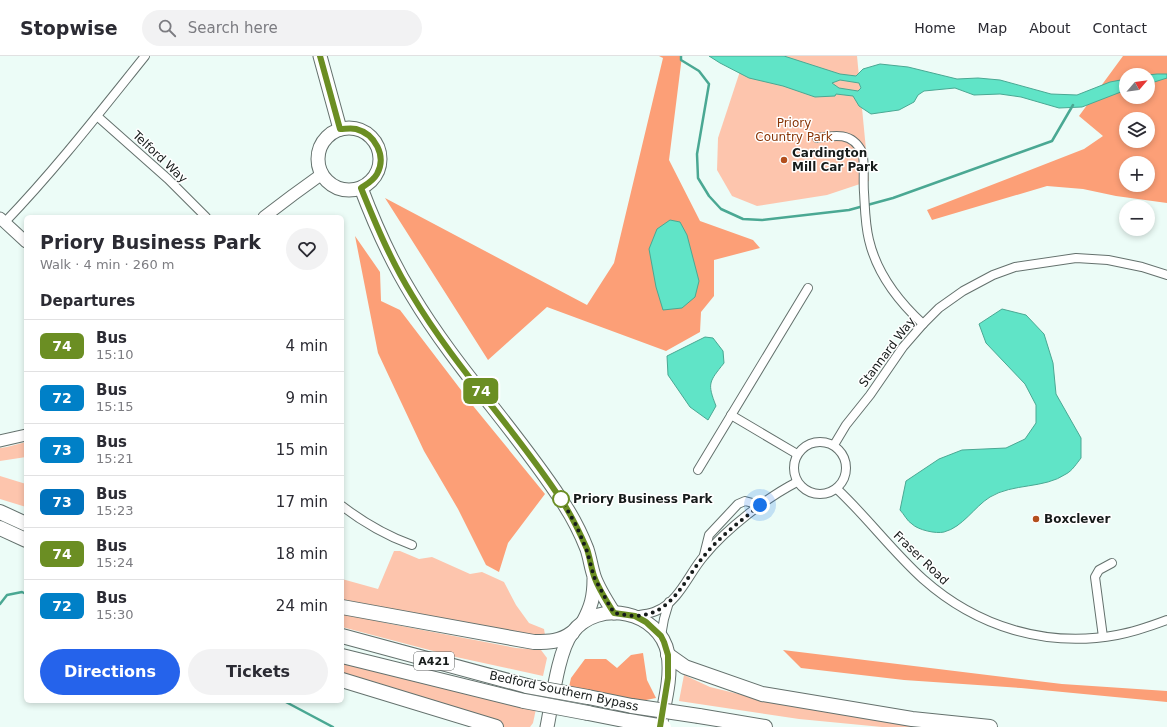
<!DOCTYPE html>
<meta charset="utf-8">
<style>
body{margin:0;font-family:"DejaVu Sans",sans-serif;background:#f2f2f3;color:#2b2b33;height:100vh;display:flex;flex-direction:column;font-size:15px;white-space:nowrap}
*{box-sizing:border-box;margin:0}
p{font-size:13px;color:#7c7c81}
.icon{flex:none;width:22px;height:22px;fill:none;stroke:currentColor;stroke-width:2;stroke-linecap:round;stroke-linejoin:round}
.map{position:relative;flex:1;overflow:hidden}
.drawer{position:absolute;left:24px;top:159px;width:320px;height:488px;display:flex;flex-direction:column;background:#fff;border-radius:6px;box-shadow:0 2px 6px #0003}
.drawer>*{flex:none}
.badge{padding:0 8px;border-radius:6px;font-size:14px;line-height:26px}
.needle{width:26px;rotate:62deg}
.buttons{position:absolute;left:1119px;top:12px;display:grid;gap:8px}
.buttons a{display:grid;place-items:center;width:36px;height:36px;border-radius:50%;background:#fff;box-shadow:0 2px 6px #0003;font-size:20px}
.you{position:absolute;width:20px;height:20px;margin:-10px;border:3px solid #fff;border-radius:50%;background:#1a73e8;box-shadow:0 0 0 6px #1a73e833}
.map>.badge{position:absolute;translate:-50% -50%;box-shadow:0 0 0 2px #fff}
h2{padding:0 16px;font-size:15px;line-height:36px}
.round{display:grid;place-items:center;flex:none;width:42px;height:42px;border-radius:21px;background:#f2f2f3}
.headline{display:flex;align-items:center;justify-content:space-between;height:68px;padding:0 16px}
h1{font-size:19px;font-weight:800;line-height:30px}
.action{display:flex;gap:8px;margin-top:auto;padding:8px 16px}
.action a{flex:1;height:46px;border-radius:24px;background:#2563eb;color:#fff;font-size:16px;font-weight:800;line-height:46px;text-align:center}
.action a+a{background:#f2f2f3;color:#2b2b33}
ul{padding:0;list-style:none}
li{display:flex;align-items:center;gap:12px;height:52px;padding:0 16px;border-top:1px solid #e1e1e2}
li div{flex:1}
li b{display:block;font-size:15px}
li em{font-style:normal}
li .badge{min-width:44px;font-weight:700;text-align:center}
header{display:flex;align-items:center;gap:24px;box-sizing:border-box;height:56px;padding:0 20px;background:#fff;border-bottom:1px solid #e1e1e2}
header strong{font-size:19px}
nav{display:flex;gap:22px;margin-inline-start:auto;font-size:14px}
.search{width:280px;height:36px;background:#f2f2f3;display:flex;align-items:center;gap:10px;box-sizing:border-box;padding:0 14px;border-radius:22px;color:#7c7c81;font-size:15px}
.map>svg:first-child{display:block}
</style>
<header>
<strong>Stopwise</strong>
<div class="search"><svg class="icon" aria-label="search" viewBox="0 0 24 24"><circle cx="10" cy="10" r="6"/><path d="M15 15l6 6"/></svg>Search here</div>
<nav><a>Home</a><a>Map</a><a>About</a><a>Contact</a></nav>
</header>
<div class="map">
<svg width="1167" height="671" viewBox="0 0 1167 671">
<rect width="100%" height="100%" fill="#ecfcf7"/>
<g fill="#fdc5ad">
<polygon points="745,0 857,0 869,125 827,139 757,150 732,140 717,114 718,82"/>
<polygon points="26,386 26,401 0,405 0,392 7,391"/>
<polygon points="0,420 26,428 26,451 0,443"/>
<polygon points="394,495 400,495 419,503 432,501 470,518 482,516 504,526 516,549 529,567 544,573 545,579 530,581 342,545 342,523 378,533"/>
<polygon points="342,556 386,567 516,592 541,594 547,602 543,620 456,601 342,571"/>
<polygon points="342,603 536,653 533,667 530,671 504,671 342,618"/>
<polygon points="684,619 710,631 763,644 939,671 882,671 799,663 679,645"/>
</g>
<g fill="#fc9f77" fill-rule="evenodd">
<polygon points="659,0 682,0 669,104 700,165 753,184 760,192 714,204 714,240 701,256 700,276 666,295 547,251 488,304 385,142 587,249 614,207 663,2"/>
<path d="M1123,0h44v147l-51,-7 -33,-7 -36,-3 -115,34 -5,-10 157,-61 19,-13 -24,-20zM1126,19h22v22h-22zM1126,63h22v22h-22zM1126,107h22v22h-22z"/>
<polygon points="355,180 380,216 381,245 400,254 474,351 545,438 508,487 499,516 486,509 458,453 424,395 378,297"/>
<polygon points="783,594 1062,628 1167,635 1167,646 1021,632 904,624 801,612"/>
<polygon points="643,597 647,624 656,642 641,645 569,631 571,622 585,603 606,603 617,612 631,599"/>
</g>
<g fill="#60e4c7" stroke="#4aa893" fill-rule="evenodd">
<path d="M709,0h75l56,18 16,2 7,-7 17,-5 28,3 49,12 21,-1 22,2 51,14 26,1 33,-13 16,-3v11l-44,17 -23,1 -38,-11 -21,-3 -26,1 -19,-7 -31,3 -6,4 -4,7 -15,8 -28,4 -12,-8 -6,-10 -17,-2 -1,2 -20,1 -32,-11 -34,-8 -29,-15zM840,24l19,3 2,5 -3,3 -19,-3 -7,-5z"/>
<polygon points="1157,18 1167,18 1167,22 1148,28 1148,19"/>
<polygon points="670,164 680,166 687,179 699,225 695,241 682,252 663,254 656,231 649,193 657,173"/>
<path d="M1002,253l24,6 18,19 9,29 3,31 25,44v20c-4,5 -9,13 -15,16 -22,15 -53,9 -76,23 -16,10 -27,30 -46,35 -8,2 -26,-2 -32,-8 -5,-3 -8,-10 -12,-14l6,-29 33,-22 23,-9 44,-2 19,-9 11,-16v-18l-11,-21 -39,-41 -7,-19z"/>
<path d="M705,281l8,1 10,13 1,12c-15,19 -17,20 -8,43l-8,14 -18,-13 -22,-32 -1,-19z"/>
</g>
<g fill="none" stroke-linecap="round" stroke-linejoin="round">
<g stroke="#4aa893" stroke-width="2.5">
<polyline points="681,0 681,4 699,15 709,28 697,98 698,122 709,140 721,153 743,163 762,164 849,154 893,142 1052,85 1073,49"/>
<polyline points="0,548 7,539 22,536 26,538"/>
<polyline points="284,645 333,671"/>
</g>
<g stroke="#64716d" stroke-width="10">
<g id="minor">
<polyline points="97,60 168,123 206,161"/>
<path d="M817,82c18,-3 35,-6 45,14 3,5 1,31 2,40 1,16 1,32 5,48 8,34 29,61 54,84"/>
<path d="M5,166c50,-52 95,-110 140,-166"/>
<polyline points="731,359 797,398"/>
<circle cx="820" cy="412" r="26"/>
<polyline points="834,389 846,369 870,339 903,291 923,268 939,252 963,235 993,219 1015,211 1076,202 1108,204 1142,211 1167,219"/>
<polyline points="698,414 808,232"/>
<path d="M837,433c30,28 55,62 86,90 54,48 123,69 194,56 17,-3 34,-9 50,-15"/>
<path d="M342,450c21,16 45,30 70,39"/>
<polyline points="704,499 709,479 738,448 745,445 760,449"/>
<path d="M635,560c7,-2 15,-2 21,-5 23,-9 33,-38 48,-55 22,-27 62,-58 93,-74"/>
<polyline points="661,580 664,563 669,546"/>
<polyline points="1103,581 1095,521 1099,514 1112,507"/>
</g>
</g>
<g stroke="#64716d" stroke-width="13">
<g id="tertiary">
<polyline points="264,161 293,139 322,118"/>
<polyline points="0,162 26,186"/>
<polyline points="0,385 26,379"/>
</g>
</g>
<g stroke="#64716d" stroke-width="15">
<g id="primary">
<polyline points="320,0 340,73"/>
<circle cx="349" cy="103" r="31"/>
<path d="M361,132c14,37 30,73 51,107 43,72 102,133 148,203 11,16 20,33 27,51 3,9 4,18 7,27 4,12 13,26 20,37"/>
<path d="M583,566c8,-15 11,-25 11,-43"/>
<path d="M547,671c5,-24 11,-76 25,-94 26,-35 88,-22 96,21 4,24 -4,50 -8,73"/>
</g>
</g>
<g stroke="#64716d" stroke-width="16">
<g id="trunk">
<polyline points="0,456 26,468"/>
<polyline points="0,472 26,484"/>
<path d="M342,551l192,35c15,0 26,0 38,-9"/>
<polyline points="342,580 527,630"/>
<polyline points="668,599 685,611 762,638 912,663 990,671"/>
<polyline points="342,600 524,645"/>
<polyline points="342,624 496,671"/>
<polyline points="588,641 632,650"/>
<polyline points="588,657 629,665"/>
<polyline points="699,660 765,671"/>
</g>
</g>
<use href="#minor" stroke="#fff" stroke-width="8"/>
<use href="#tertiary" stroke="#fff" stroke-width="11"/>
<use href="#primary" stroke="#fff" stroke-width="13"/>
<use href="#trunk" stroke="#fff" stroke-width="14"/>
<g stroke="#64716d" stroke-width="16" stroke-linecap="butt">
<g id="trunk-bridge">
<polyline points="527,630 588,641"/>
<polyline points="524,645 588,657"/>
<polyline points="632,650 699,660"/>
<polyline points="629,665 664,671"/>
</g>
</g>
<use href="#trunk-bridge" stroke="#fff" stroke-width="14"/>
</g>
<g fill="none" stroke-linecap="round" stroke-linejoin="round">
<g stroke="#fff" stroke-width="9">
<path id="line" d="M320,0l20,73c5,0 11,-1 16,0 19,5 31,27 21,45 -4,7 -10,10 -16,14 15,37 30,73 51,107 43,72 102,133 148,203 11,16 19,33 27,51 3,9 4,18 7,27 4,12 13,26 20,37l21,3 11,6 15,14 3,6 4,13v23l-8,49"/>
</g>
<use href="#line" stroke="#6b8e23" stroke-width="6"/>
<path stroke="#161b1a" stroke-width="4" stroke-dasharray="0 7.2" d="M561,443l15,26 11,26 7,26 14,26 6,10c7,1 15,3 22,3 37,-2 47,-35 68,-60 15,-19 37,-35 56,-51"/>
</g>
<g fill="#b34f1d" stroke="#fff" stroke-width="1.5">
<circle cx="784" cy="104" r="4"/>
<circle cx="1036" cy="463" r="4"/>
</g>
<circle fill="#fff" stroke="#6b8e23" stroke-width="2" cx="561" cy="443" r="8"/>
<g text-anchor="middle" dominant-baseline="central" stroke-width="3" stroke-linejoin="round" paint-order="stroke">
<rect fill="#fff" stroke="#5c5f5f" stroke-width="1" x="414" y="596" width="40" height="18" rx="3"/>
<g font-size="11" font-weight="bold" fill="#161b1a">
<text x="434" y="605">A421</text>
</g>
<g font-size="12" fill="#883608" stroke="#fff">
<text x="794" y="67">Priory<tspan x="794" dy="14">Country Park</tspan></text>
</g>
<g font-size="12" font-weight="bold" fill="#161b1a" stroke="#fff" text-anchor="start">
<text x="792" y="97">Cardington<tspan x="792" dy="14">Mill Car Park</tspan></text>
<text x="1044" y="463">Boxclever</text>
</g>
<g font-size="12" fill="#161b1a" stroke="#fff">
<text transform="translate(160 101) rotate(43)">Telford Way</text>
<text transform="translate(887 296) rotate(-53)">Stannard Way</text>
<text transform="translate(921 502) rotate(44)">Fraser Road</text>
<text transform="translate(564 635) rotate(12)">Bedford Southern Bypass</text>
</g>
<g font-size="12" font-weight="bold" fill="#161b1a" stroke="#fff" text-anchor="start">
<text x="573" y="443">Priory Business Park</text>
</g>
</g>
</svg>
<div class="buttons">
<a><svg class="needle" viewBox="-14 -14 28 28"><path d="M0-13l5 13h-10z" fill="#e53935"/><path d="M0 13l5-13h-10z" fill="#7c7c81"/></svg></a>
<a><svg class="icon" aria-label="layers" viewBox="0 0 24 24"><path d="M12 4l9 5-9 5-9-5zM3 14l9 5 9-5"/></svg></a>
<a>+</a>
<a>−</a>
</div>
<div class="you" style="left:760px;top:449px"></div>
<b class="badge" style="left:481px;top:335px;background:#6b8e23;color:#fff">74</b>
<section class="drawer">
<div class="headline"><div><h1>Priory Business Park</h1><p>Walk · 4 min · 260 m</p></div><a class="round"><svg class="icon" aria-label="heart" viewBox="0 0 24 24"><path d="M12 20l-8-8c-3-5 5-10 8-4 3-6 11-1 8 4z"/></svg></a></div>
<h2>Departures</h2>
<ul>
<li><span class="badge" style="background:#6b8e23;color:#fff">74</span><div><b>Bus</b><p>15:10</p></div><em>4 min</em></li>
<li><span class="badge" style="background:#0080c7;color:#fff">72</span><div><b>Bus</b><p>15:15</p></div><em>9 min</em></li>
<li><span class="badge" style="background:#0080c7;color:#fff">73</span><div><b>Bus</b><p>15:21</p></div><em>15 min</em></li>
<li><span class="badge" style="background:#0072bc;color:#fff">73</span><div><b>Bus</b><p>15:23</p></div><em>17 min</em></li>
<li><span class="badge" style="background:#6b8e23;color:#fff">74</span><div><b>Bus</b><p>15:24</p></div><em>18 min</em></li>
<li><span class="badge" style="background:#0080c7;color:#fff">72</span><div><b>Bus</b><p>15:30</p></div><em>24 min</em></li>
</ul>
<div class="action"><a>Directions</a><a>Tickets</a></div>
</section>
</div>
